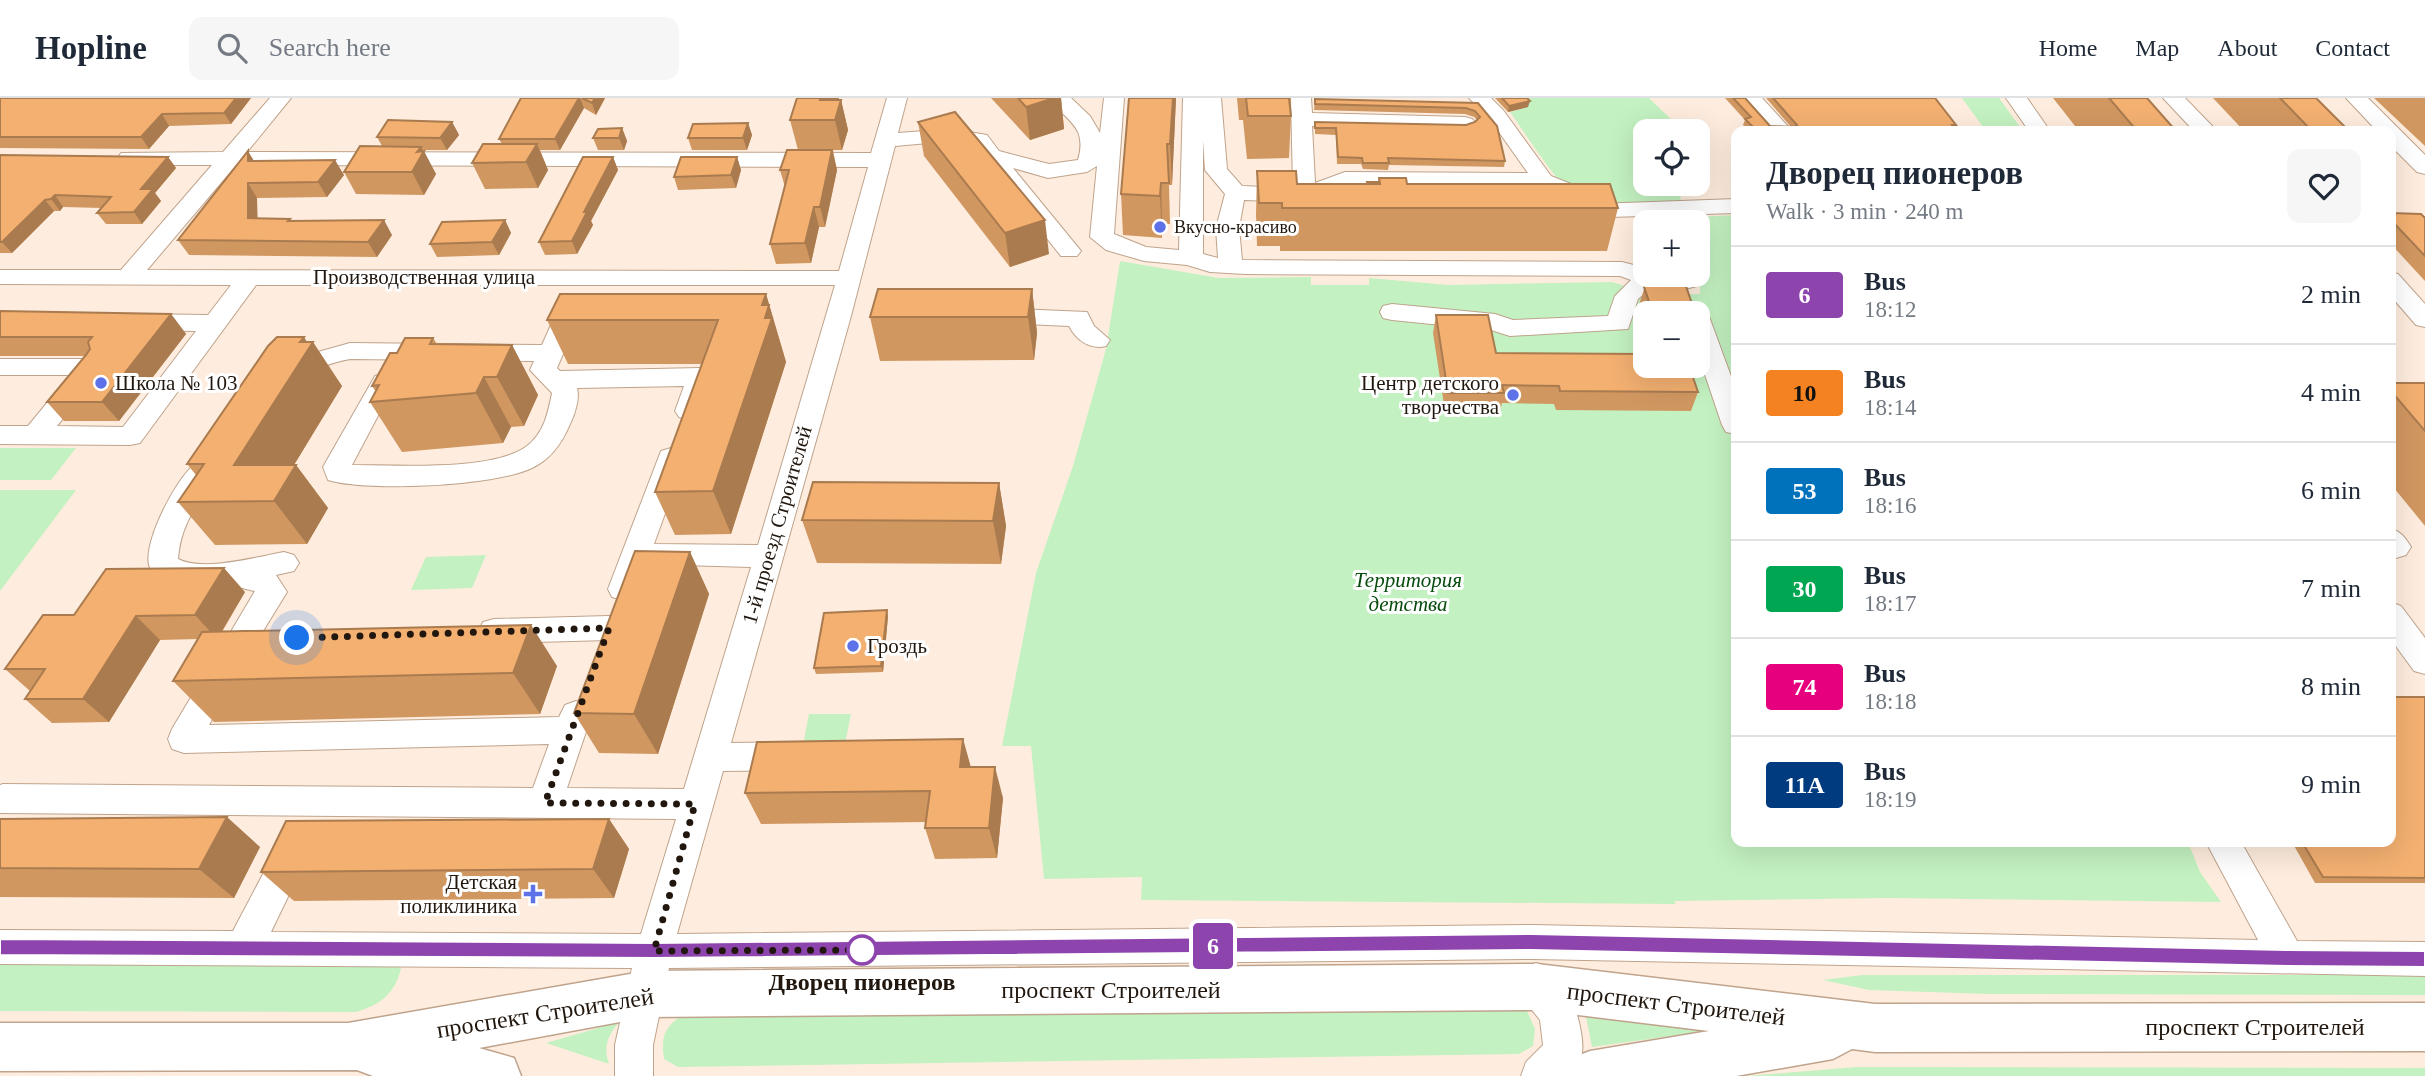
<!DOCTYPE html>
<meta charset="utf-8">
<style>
body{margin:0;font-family:"Times New Roman",serif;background:#f6f6f7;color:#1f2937;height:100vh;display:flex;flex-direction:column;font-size:26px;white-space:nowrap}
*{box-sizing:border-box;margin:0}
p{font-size:23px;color:#747a83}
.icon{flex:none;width:38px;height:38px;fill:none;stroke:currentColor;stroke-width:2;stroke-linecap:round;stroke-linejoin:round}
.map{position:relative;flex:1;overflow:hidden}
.sheet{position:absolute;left:1731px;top:28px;width:665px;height:721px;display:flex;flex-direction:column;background:#fff;border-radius:14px;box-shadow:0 7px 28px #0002}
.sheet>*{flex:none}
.badge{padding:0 14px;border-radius:5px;font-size:24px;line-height:46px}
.buttons{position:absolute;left:1633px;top:21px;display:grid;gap:14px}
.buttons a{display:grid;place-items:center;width:77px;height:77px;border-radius:14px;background:#fff;box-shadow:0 7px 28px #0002;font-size:35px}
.you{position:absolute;width:35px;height:35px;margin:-18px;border:5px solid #fff;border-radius:50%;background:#1a73e8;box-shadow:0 0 0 10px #1a73e833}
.map>.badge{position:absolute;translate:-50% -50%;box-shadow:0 0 0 4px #fff}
.round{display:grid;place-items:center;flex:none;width:74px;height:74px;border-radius:14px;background:#f6f6f7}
.headline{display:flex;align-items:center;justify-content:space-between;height:119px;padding:0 35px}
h1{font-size:33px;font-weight:600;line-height:52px}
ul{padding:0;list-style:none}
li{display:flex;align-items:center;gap:21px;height:98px;padding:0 35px;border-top:2px solid #e0e1e3}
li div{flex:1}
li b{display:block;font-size:26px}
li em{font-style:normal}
li .badge{min-width:77px;font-weight:700;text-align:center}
header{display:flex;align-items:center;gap:42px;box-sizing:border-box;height:98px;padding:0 35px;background:#fff;border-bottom:2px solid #e0e1e3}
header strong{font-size:33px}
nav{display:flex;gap:38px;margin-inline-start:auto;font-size:24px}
.search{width:490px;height:63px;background:#f6f6f7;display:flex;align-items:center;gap:18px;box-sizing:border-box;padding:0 24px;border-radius:14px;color:#747a83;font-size:26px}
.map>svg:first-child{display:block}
</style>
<header>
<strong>Hopline</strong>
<div class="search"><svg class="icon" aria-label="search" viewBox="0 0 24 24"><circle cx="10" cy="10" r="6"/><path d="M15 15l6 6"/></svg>Search here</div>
<nav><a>Home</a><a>Map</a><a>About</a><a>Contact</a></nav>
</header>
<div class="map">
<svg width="2425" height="978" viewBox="0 0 2425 978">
<rect width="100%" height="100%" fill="#feedde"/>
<g fill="#c3f1c1" fill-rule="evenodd">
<path d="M1520,0h129l30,29 -1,4h-33v53h32l4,16c-30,9 -90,5 -116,-14 -12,-9 -44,-59 -55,-74l18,-5z"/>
<polygon points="1962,0 1999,0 2023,33 1986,33"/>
<path d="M1736,117v627h452l12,30 21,30 -332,-4 -215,3 2,3 -535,-4 1,-23 -98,2 -13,-133h-29l34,-173 37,-107 33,-117 14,-88 99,17 92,-1v8h58v-7l80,7 163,-3 42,13 46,-1 -2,-72h-8l5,-5zM1645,215h53v53h-53z"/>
<polygon points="0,350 76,350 51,382 0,382"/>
<polygon points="0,392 76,392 0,493"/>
<polygon points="486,457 472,490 411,492 426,459"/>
<polygon points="809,616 851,616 845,646 803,647"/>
<path d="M0,867h392l9,3c-6,26 -20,36 -45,44l-356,-1z"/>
<polygon points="1862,877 2425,877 2425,897 1988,896 1869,892 1823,882"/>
<polygon points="1583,904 1721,931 1592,949"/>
<path d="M1509,905l18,8 8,18 -2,17 -14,8 -841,13 -14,-8c-4,-28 3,-34 26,-49z"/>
<path d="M619,924c-11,14 -16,24 -10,42l-63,-21z"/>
<polygon points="1857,969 2425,970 2425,978 1747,978"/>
</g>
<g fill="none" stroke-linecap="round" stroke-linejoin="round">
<g stroke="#bfa38c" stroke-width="2">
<g id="minor">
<path d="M270,0h21l-44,54 624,1 16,-55h20l-9,35 53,-4 36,6 12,16 50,13 29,-4c10,-35 -12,-38 -29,-62h22l19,18 10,17 4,-35h20l-10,136 32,13 33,3 4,-152h38l6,71 15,17 51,2 -2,-90h20l1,15 153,4 7,2 4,4 -4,4 -7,2 -153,-3 3,57 30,-11 183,1 -39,-55 -20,-20h22l12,12 48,66 45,18 3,5 -3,5 140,-5v14l-157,5 -8,-2 -3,-5 3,-5 10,-2 -42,-17 -191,-1 -44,16 -60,-2 -5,28 3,32 380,2 23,6v7l29,2 24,-2v-5l6,10 -3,5 -28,7 -22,-4 -13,11 -10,30 -118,7 -19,-6 -99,-10 -9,-2 -3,-6 3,-6 9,-2 103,10 18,6 95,-4 7,-20 16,-16 -11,-4 -375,-2 -35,-2 -23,-7 -43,-4 -38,-11 -16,-13 7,-71 -10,6 -39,6 -35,-10 68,83 -4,5h-16l-89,-111 -21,-4 -56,5 -44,170 -120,427 62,-1 12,4 4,10 -4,10 -12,4 -70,1 -46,163 855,-9 726,15 -52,-98h35l56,99 128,1v34l-893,-17 -863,9 -16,77v31h-38v-31l17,-77 -632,-4v-34l233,1 49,-93 12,-4 12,4 5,11 -40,83 370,2 35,-115 -676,-6v-28l3,-1 530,4 16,-44 -365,9 -12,-4 -4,-10 4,-10 37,-62 11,-4 11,4 5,9 -27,49 350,-8 6,-12 11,-4 11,4 5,9 -25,74 117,1 67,-222 -104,-3 -13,33 -11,3 -11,-3 -4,-8 53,-138 10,-3 10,3 4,7 -31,86 104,1 77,-260h-579l-116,158 -10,2 -130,-1v-18h28l42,-51h-70v-16h91l9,2 4,6 -4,6 -43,53 66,1 73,-96 -59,-1 -9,-2 -3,-6 3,-6 9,-2 71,1 23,-30 -231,-1v-14h121l91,-105h-83l-8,-2 -3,-5 3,-5 102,-1zM1203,42l2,30 20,24 -9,34 2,30 -15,-4zM236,67l632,2 -29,104 -692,-1z"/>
<polygon points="1741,0 1762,0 1792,33 1770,33"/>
<polygon points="2006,0 2027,0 2050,33 2029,33"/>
<polygon points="2163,0 2185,0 2217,33 2194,33"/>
<polygon points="2346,0 2368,0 2425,57 2425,76 2417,74 2390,47 2390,33 2377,33"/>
<polygon points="2390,174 2398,176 2425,206 2425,229 2416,227 2390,197"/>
<path d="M572,199l9,3 3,5 -27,63 3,3 140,-3 9,3 4,6 -16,40 -9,3 -9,-3 -4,-6 9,-25 -107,2c3,10 -2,26 -7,36 -8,19 -19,35 -38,44 -37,18 -165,24 -204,12l-5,-13 52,-91 22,-7 9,3 4,6 -4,6 -15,7 -39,74c44,0 141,7 175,-19 17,-13 21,-33 25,-53l-22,-23 4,-9 -184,-2c-10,2 -20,4 -29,9 -15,8 -23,22 -41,17l-4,-6 10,-12 14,-10 50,-14 192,2 18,-40 3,-5z"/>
<path d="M996,210l91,4 7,14 16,14 -4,6c-16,4 -30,-6 -37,-20l-82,-4 -3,-6 3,-6z"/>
<polygon points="1698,213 1707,215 1710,221 1736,292 1736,336 1726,334 1722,327 1698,256 1698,215 1690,215"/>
<path d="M204,364l10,3 4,7c-18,31 -37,48 -40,87 25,13 78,-2 106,-7l10,3 5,8 -5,8 -18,4 11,17 -35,57 -11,3 -11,-3 -4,-9 29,-49c-10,-2 -22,-6 -32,-7 -23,-1 -53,7 -71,-13 -16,-18 25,-94 42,-106 1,0 9,-2 10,-3z"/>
<path d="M2390,430c11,4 15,9 21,19l-5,8 -10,3 -6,-2z"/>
<polygon points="2390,504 2401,508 2425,540 2425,576 2414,573 2390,540"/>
<polygon points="609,518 620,522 624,530 620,538 609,542 494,545 483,542 479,533 483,524 494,521"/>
<path d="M1536,865l13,5c6,13 15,21 22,32 7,12 13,40 11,53 -2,10 -9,16 -15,23h-46l5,-14 17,-17 -3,-25 -16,-20 -7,-19 6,-13z"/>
</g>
</g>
<g stroke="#bfa38c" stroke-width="3">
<polygon id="major" points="1537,866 1875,906 2425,905 2425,953 1875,954 1852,951 1833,961 1736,978 1565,978 1572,960 1590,953 1709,933 1537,912 647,919 479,950 514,960 521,978 373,978 357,972 0,973 0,925 348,925 647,873"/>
</g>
<use href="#minor" fill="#fff" fill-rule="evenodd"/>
<use href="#major" fill="#fff" fill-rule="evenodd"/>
</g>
<g fill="#d19761">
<polygon points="0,0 251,0 231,26 169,28 149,51 0,50"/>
<polygon points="521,0 605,0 596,17 584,10 560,52 540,52 548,72 538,90 485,91 472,65 502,46 499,41"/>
<polygon points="797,0 839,0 838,2 841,2 848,32 842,52 833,52 837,72 825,129 819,129 811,165 776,166 770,146 785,89 780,72 798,52 790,22"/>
<polygon points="991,0 1061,0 1064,31 1030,42"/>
<polygon points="1129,0 1176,0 1172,87 1169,87 1170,126 1162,126 1162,140 1123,137 1121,96"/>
<polygon points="1237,0 1291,0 1291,18 1289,60 1247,61 1243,22 1239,22"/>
<polygon points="1495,0 1527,0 1528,9 1508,14"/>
<polygon points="1725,0 1745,0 1770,28 1791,29 1766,0 1935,0 1956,27 1955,31 1749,33 1743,27 1745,22"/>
<polygon points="2053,0 2147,0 2176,33 2079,33"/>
<polygon points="2213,0 2316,0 2349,33 2244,33"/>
<polygon points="2374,0 2425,0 2425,48"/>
<polygon points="1315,1 1478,5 1505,63 1504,69 1389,67 1388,72 1363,71 1361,66 1337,66 1336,37 1315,36 1315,24 1466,27 1475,24 1477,22 1474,19 1465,16 1314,12"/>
<polygon points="452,24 459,37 447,52 422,52 436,76 424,97 356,96 344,74 382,48 377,39"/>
<polygon points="918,24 1049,156 1010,169 924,58"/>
<polygon points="748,25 752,37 747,52 692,52 688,40"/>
<polygon points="622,30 627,43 624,52 598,52 593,40"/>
<polygon points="0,57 168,59 176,70 155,95 161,103 142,126 106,126 97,115 102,110 63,109 60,113 54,113 12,155 0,155"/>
<polygon points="613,59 618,72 591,123 593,127 577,156 545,157 539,144"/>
<polygon points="737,59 741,72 736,90 678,92 674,79"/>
<polygon points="254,63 344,77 327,99 257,100 257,120 290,121 291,123 392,137 377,159 189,157 178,142"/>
<polygon points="1257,73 1297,86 1367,86 1378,84 1379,80 1407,86 1618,110 1607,153 1280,153 1280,148 1257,148 1256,116"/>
<polygon points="2390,115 2425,120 2425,183 2390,145"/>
<polygon points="505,122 511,135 499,157 437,159 430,146"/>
<polygon points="1646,185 1695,215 1645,215 1645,227 1639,207"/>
<polygon points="1032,191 1037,235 1034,262 880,263 870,219"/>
<polygon points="766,196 786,264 731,436 675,437 655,394 702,266 568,266 547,222"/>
<polygon points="0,213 171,216 186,236 119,323 64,323 47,304 85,258 0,258"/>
<polygon points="1436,217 1496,255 1698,294 1691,313 1556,312 1554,306 1502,305 1500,313 1445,313 1433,235"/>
<polygon points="1698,224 1704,244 1698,262"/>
<polygon points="433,240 437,246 512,247 538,297 524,328 511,329 503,345 402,354 370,304 376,294 372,288 397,255"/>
<polygon points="307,244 342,288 294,367 296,367 328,410 307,446 215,447 178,404 196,377 187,366"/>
<polygon points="2390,285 2425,285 2425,428 2390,385"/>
<polygon points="999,385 1006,428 1001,466 817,465 802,422"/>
<polygon points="690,454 709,496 658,656 599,655 574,615"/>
<polygon points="245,494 222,534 557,568 540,616 214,624 173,583 198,541 160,542 109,624 52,625 25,601 30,593 5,571 74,517"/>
<polygon points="888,518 883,574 816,576 814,570"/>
<polygon points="2425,599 2425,785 2315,785 2292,744 2390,744"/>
<polygon points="963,641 970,669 1003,700 997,760 935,761 925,730 926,724 761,726 745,695"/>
<polygon points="0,721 260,749 234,800 0,799"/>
<polygon points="609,721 629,751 614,800 294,803 261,774"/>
</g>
<g fill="#aa7b4f">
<polygon points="236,0 251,0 231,26 224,15"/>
<polygon points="579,0 580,0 584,10 560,52 555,41"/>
<polygon points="595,0 605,0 596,17 592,5"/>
<polygon points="821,0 839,0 831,22 820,2"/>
<polygon points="1054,0 1061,0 1064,31 1030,42 1026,9"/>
<polygon points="1173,0 1176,0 1172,87 1170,46"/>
<polygon points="841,2 848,32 842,52 835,22"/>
<polygon points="1530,3 1528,9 1508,14 1509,8"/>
<polygon points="162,16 169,28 149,51 141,39"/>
<polygon points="452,24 459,37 447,52 440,40"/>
<polygon points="748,25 752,37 747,52 743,40"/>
<polygon points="622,30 627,43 624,52 619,40"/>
<polygon points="537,46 548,72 538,90 526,64"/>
<polygon points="421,49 424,55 424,53 436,76 424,97 412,74 417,54"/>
<polygon points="832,52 837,72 825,129 820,109"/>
<polygon points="248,53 257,68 248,63"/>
<polygon points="168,59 176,70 155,95 161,103 142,126 134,114 141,91"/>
<polygon points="613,59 618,72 591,123 593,127 577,156 572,143 584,114"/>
<polygon points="737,59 741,72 736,90 731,77"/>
<polygon points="335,62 344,77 327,99 318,84"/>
<polygon points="248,85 257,100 258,136 248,120"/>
<polygon points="1161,85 1162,126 1162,140 1160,98"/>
<polygon points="55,97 63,109 60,113 51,101"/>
<polygon points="45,102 54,113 12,155 2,144"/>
<polygon points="814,109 819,129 811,165 805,145"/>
<polygon points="384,122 392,137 377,159 368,144"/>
<polygon points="505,122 511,135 499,157 492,144"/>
<polygon points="1045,122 1049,156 1010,169 1005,135"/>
<polygon points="1032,191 1037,235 1034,262 1028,219"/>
<polygon points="766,196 786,264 731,436 713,393 765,220 762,207"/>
<polygon points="171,216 186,236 119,323 102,304"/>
<polygon points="304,239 310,249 313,244 342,288 272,403 234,367"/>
<polygon points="512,247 538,297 524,328 497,279"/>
<polygon points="484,279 511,329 503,345 476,295"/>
<polygon points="296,367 328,410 307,446 274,403"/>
<polygon points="999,385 1006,428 1001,466 993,423"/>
<polygon points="690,454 709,496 658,656 634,616"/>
<polygon points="224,470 245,494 217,541 195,517"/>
<polygon points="887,512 888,518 883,574 881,568"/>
<polygon points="136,518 160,542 109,624 83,601"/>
<polygon points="531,527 557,568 540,616 513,575"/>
<polygon points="963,641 972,673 960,669"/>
<polygon points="995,669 1003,700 997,760 989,730"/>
<polygon points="227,719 260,749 234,800 199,771"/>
<polygon points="609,721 629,751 614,800 593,771"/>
</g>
<g fill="#f3b071" stroke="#aa7b4f" stroke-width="2">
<polygon points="0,0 236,0 224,15 162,16 141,39 0,39"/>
<polygon points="521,0 579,0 555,41 499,41"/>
<polygon points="582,0 595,0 592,5"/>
<polygon points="797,0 821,0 820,2 841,2 835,22 790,22"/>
<polygon points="1018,0 1054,0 1026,9"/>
<polygon points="1129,0 1173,0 1170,46 1167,46 1169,85 1161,85 1160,98 1121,96"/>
<polygon points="1246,0 1289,0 1291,18 1248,18"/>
<polygon points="1502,0 1527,0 1530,3 1509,8"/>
<polygon points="1733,0 1745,0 1770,28 1794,29 1797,27 1773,0 1935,0 1956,27 1952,27 1956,33 1751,33 1756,32 1745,21 1751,19"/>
<polygon points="2109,0 2147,0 2176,33 2137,33"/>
<polygon points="2280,0 2316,0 2349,33 2312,33"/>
<polygon points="1315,1 1478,5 1497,28 1505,63 1388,60 1389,65 1363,65 1362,60 1338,59 1336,30 1315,30 1315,24 1466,27 1475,24 1480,19 1475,13 1466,10 1315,6"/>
<polygon points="955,14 1045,122 1005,135 918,24"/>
<polygon points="388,22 452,24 440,40 377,39"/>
<polygon points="748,25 743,40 688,40 693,26"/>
<polygon points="622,30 619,40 593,40 598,31"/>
<polygon points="483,46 537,46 526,64 472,65"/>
<polygon points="360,48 421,49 417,54 424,53 412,74 344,74"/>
<polygon points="787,52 832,52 820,109 814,109 805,145 770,146 789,72 780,72"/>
<polygon points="248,53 248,63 335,62 318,84 248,85 248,120 290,121 288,123 384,122 368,144 178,142"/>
<polygon points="0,57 168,59 141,91 153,91 134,114 97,115 111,99 55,97 51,101 45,102 2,144 0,144"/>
<polygon points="583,59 613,59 584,114 587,114 572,143 539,144"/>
<polygon points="681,59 737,59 731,77 674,79"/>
<polygon points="1257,73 1296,73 1297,86 1380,86 1379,80 1406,80 1407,86 1610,86 1618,110 1282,110 1282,105 1259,105"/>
<polygon points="1367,84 1378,84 1378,86 1368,86"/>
<polygon points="2390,115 2421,116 2425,120 2425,158 2390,121"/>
<polygon points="505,122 492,144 430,146 442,124"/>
<polygon points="1646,185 1685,185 1695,215 1653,215 1644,189"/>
<polygon points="878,191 1032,191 1028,219 870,219"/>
<polygon points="560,196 766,196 762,207 769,207 765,220 772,220 713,393 655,394 718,222 547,222"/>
<polygon points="0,213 171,216 102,304 47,304 86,257 90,251 88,244 92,239 0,239"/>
<polygon points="1436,217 1488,217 1496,255 1645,256 1645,268 1689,268 1698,294 1560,293 1559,288 1502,287 1504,295 1448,295"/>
<polygon points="1698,224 1704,244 1698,244"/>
<polygon points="277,239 304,239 300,244 313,244 234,367 296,367 274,403 178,404 204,366 187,366 268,248"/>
<polygon points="405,240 433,240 430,246 512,247 497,279 484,279 476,295 370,304 379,287 372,288 390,255 397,255"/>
<polygon points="2390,285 2425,285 2425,333 2390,292"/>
<polygon points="813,384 999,385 993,423 802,422"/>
<polygon points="635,453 690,454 634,616 574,615"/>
<polygon points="224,470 195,517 136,518 83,601 25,601 45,571 5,571 43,517 74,517 106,471"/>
<polygon points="887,512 881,568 814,570 824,515"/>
<polygon points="531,527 513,575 173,583 202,534"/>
<polygon points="2390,599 2425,599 2425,780 2323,779 2302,744 2390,744"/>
<polygon points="963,641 960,669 995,669 989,730 925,730 930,693 745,695 757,644"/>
<polygon points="227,719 199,771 0,770 0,721"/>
<polygon points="609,721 593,771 261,774 286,723"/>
</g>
<polygon fill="#8e44ad" stroke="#fff" stroke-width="2" points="1532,836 2287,852 2425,853 2425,869 2287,868 1532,852 654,860 0,857 0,841 654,845"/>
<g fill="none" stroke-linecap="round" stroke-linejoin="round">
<polyline stroke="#21170e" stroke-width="7" stroke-dasharray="0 12.6" points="297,540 609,530 545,705 695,706 654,853 862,852"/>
</g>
<g fill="#5d72e9" stroke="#fff" stroke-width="2.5">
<circle cx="1160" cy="129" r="7"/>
<circle cx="101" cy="285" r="7"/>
<circle cx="1513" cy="297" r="7"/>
<circle cx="853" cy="548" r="7"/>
<path d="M529.5 785.5h7v7h7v7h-7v7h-7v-7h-7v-7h7z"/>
</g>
<circle fill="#fff" stroke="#8e44ad" stroke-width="3.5" cx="862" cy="852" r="14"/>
<g text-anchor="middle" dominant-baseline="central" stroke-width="6" stroke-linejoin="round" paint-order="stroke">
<g font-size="18" fill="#21170e" stroke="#fff" text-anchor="start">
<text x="1174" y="129">Вкусно-красиво</text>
</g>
<g font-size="21" fill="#21170e" stroke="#fff">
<text x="424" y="179">Производственная улица</text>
<text transform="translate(777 427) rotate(-74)">1-й проезд Строителей</text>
</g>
<g font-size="21" fill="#21170e" stroke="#fff" text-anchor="start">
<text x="115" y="285">Школа № 103</text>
<text x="1499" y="285" text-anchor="end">Центр детского<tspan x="1499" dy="24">творчества</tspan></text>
<text x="867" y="548">Гроздь</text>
<text x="517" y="784" text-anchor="end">Детская<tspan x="517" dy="24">поликлиника</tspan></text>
</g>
<g font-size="21" font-style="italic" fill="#074c0d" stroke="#fff">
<text x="1408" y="482">Территория<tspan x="1408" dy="24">детства</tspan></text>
</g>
<g font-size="24" font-weight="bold" fill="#21170e" stroke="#fff">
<text x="862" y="884">Дворец пионеров</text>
</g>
<g font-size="24" fill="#21170e" stroke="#fff">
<text x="1111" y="892">проспект Строителей</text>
<text transform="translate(1676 906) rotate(7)">проспект Строителей</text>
<text transform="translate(545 915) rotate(-9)">проспект Строителей</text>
<text x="2255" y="929">проспект Строителей</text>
</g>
</g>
</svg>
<div class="buttons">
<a><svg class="icon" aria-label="locate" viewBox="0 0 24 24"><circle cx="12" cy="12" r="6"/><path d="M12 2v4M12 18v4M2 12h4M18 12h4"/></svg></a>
<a>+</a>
<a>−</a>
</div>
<div class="you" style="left:297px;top:540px"></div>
<b class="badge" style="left:1213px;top:848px;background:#8e44ad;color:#fff">6</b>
<section class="sheet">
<div class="headline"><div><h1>Дворец пионеров</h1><p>Walk · 3 min · 240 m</p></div><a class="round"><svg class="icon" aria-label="heart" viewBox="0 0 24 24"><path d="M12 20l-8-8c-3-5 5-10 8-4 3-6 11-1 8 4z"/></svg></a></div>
<ul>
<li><span class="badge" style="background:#8e44ad;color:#fff">6</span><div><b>Bus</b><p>18:12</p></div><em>2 min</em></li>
<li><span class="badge" style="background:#f58220;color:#111">10</span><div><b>Bus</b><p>18:14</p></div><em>4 min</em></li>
<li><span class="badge" style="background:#0072bc;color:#fff">53</span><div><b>Bus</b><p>18:16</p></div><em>6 min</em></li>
<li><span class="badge" style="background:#00a651;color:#fff">30</span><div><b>Bus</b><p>18:17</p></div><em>7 min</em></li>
<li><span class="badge" style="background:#e6007e;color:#fff">74</span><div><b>Bus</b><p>18:18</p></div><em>8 min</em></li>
<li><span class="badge" style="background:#003b80;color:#fff">11А</span><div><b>Bus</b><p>18:19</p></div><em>9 min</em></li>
</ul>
</section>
</div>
